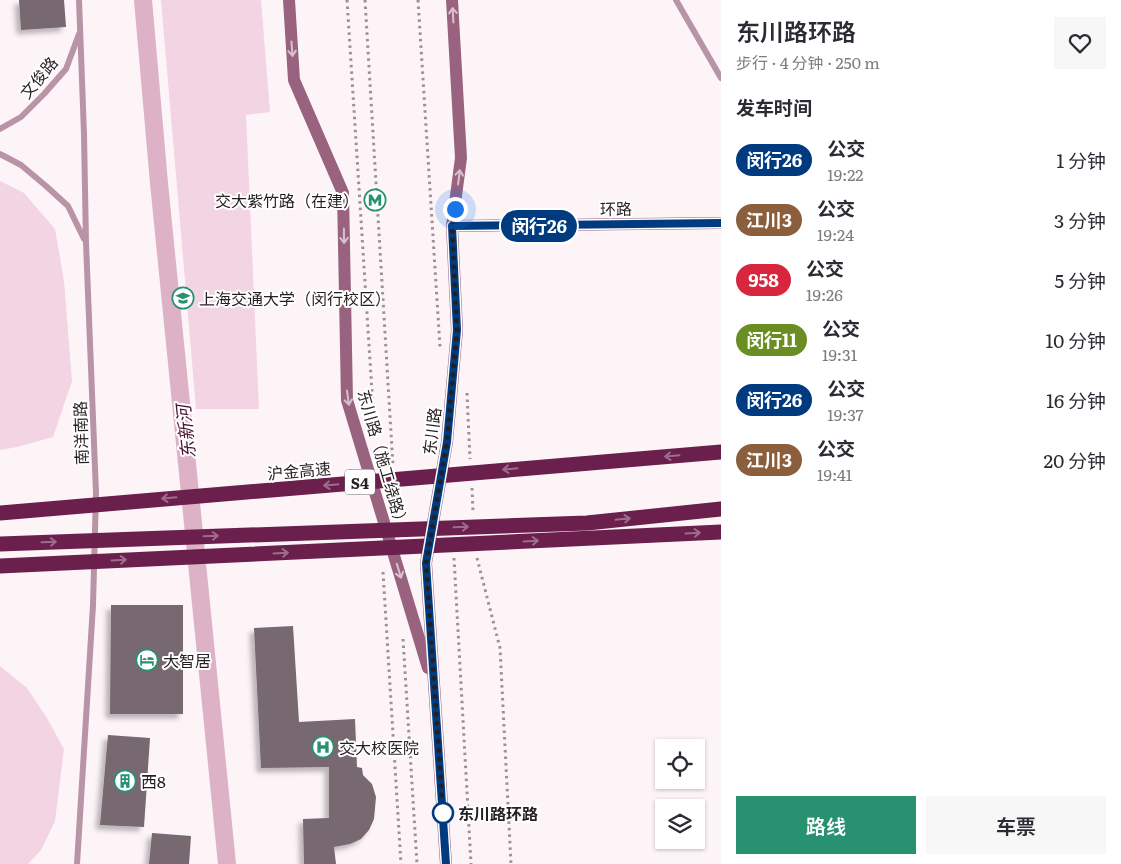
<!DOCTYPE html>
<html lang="zh">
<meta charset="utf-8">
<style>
body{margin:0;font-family:Literata,"Noto Sans SC",serif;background:#f7f7f7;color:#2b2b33;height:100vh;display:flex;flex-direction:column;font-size:19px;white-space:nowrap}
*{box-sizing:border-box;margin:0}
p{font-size:16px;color:#7c7c81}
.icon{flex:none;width:28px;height:28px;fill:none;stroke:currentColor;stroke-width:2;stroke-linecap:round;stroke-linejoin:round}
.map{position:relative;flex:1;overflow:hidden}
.sheet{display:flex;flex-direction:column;background:#fff;width:400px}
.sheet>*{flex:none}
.badge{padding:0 10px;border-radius:16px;font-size:18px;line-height:32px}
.tools{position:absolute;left:655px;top:739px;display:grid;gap:10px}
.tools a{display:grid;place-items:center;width:50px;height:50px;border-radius:0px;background:#fff;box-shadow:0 1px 4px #0004;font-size:25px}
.you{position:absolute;width:25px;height:25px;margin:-12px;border:4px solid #fff;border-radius:50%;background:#1a73e8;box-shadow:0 0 0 8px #1a73e833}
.map>.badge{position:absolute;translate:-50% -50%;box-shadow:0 0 0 2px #fff}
h2{padding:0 15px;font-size:19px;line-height:45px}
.round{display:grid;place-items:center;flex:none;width:52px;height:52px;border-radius:0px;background:#f7f7f7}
.head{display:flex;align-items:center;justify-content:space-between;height:85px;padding:0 15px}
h1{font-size:24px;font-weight:600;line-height:38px}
.primary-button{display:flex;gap:10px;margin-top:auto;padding:10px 15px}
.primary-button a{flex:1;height:58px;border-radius:0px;background:#279170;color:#fff;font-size:20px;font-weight:600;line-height:58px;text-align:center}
.primary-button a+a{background:#f7f7f7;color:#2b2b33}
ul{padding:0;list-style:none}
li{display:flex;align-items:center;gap:15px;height:60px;padding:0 15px}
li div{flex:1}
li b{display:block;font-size:19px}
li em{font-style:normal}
li .badge{min-width:55px;font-weight:700;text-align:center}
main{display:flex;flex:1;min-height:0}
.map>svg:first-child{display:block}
</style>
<main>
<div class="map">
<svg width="721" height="864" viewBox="0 0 721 864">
<defs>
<filter id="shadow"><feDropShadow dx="-4.5" dy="4.5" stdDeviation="2.5" flood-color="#0004"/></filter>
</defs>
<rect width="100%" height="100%" fill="#fdf4f8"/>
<g fill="#f2d4e2">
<polygon points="161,0 261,0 270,112 246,115 259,409 196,409"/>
<polygon points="0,181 24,193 55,229 64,281 72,381 53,437 17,447 0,450"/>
<polygon points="0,666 27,688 47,718 64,749 55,821 41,850 28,864 0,864"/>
</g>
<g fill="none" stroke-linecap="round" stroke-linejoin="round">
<polyline stroke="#ddb2c7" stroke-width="18" points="143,0 159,183 227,864"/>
</g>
<g fill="#78676f" filter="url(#shadow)">
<polygon points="19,0 64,0 66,27 21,30"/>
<polygon points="111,605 183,605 183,714 110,714"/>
<polygon points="293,626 299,722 355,719 357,767 362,768 363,775 372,784 376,797 374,819 369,830 361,839 350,844 334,847 336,864 304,864 303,819 329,818 329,767 261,768 254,628"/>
<polygon points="108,735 150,738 144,827 100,825"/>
<polygon points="152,833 191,836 189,864 149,864"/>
</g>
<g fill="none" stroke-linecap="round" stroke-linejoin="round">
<g stroke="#999194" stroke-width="3" stroke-dasharray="2.5 4" stroke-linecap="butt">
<polyline points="347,0 375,439"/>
<polyline points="365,0 393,466"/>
<polyline points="418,0 440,347"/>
<polyline points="467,393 470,459"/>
<polyline points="472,488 473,512"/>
<polyline points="454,558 471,864"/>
<polyline points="477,558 500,648 511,864"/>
<polyline points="383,572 401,864"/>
<polyline points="403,639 417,864"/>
</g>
<g stroke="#b993a6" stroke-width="6">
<polyline points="676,0 721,78"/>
<polyline points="0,129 21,117 44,94 66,69 79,34"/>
<polyline points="0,154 21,165 46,186 68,206 84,239"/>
<polyline points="77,864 93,605 96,493 86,243 84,134 79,0"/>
</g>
<g stroke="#99637f" stroke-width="12">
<polyline points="289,0 294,80 343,193 347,400 428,668"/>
<polyline points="452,226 721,223"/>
<polyline points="446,864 426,563 447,442 457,330 452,226 461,158 452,0"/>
</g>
<g stroke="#6a1f4c" stroke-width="15">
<polyline points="0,513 721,452"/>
<polyline points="0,544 587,523 721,509"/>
<polyline points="0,566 721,532"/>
</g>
</g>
<defs><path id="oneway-shaft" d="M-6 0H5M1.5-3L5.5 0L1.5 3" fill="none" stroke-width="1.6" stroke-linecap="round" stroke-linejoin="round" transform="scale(1.25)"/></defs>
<g stroke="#d6c1cc">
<use href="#oneway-shaft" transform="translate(453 15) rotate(-93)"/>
<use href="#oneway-shaft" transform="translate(292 49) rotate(86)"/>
<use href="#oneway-shaft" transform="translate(459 177) rotate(-83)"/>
<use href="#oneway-shaft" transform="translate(344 236) rotate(89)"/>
<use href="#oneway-shaft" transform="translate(348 398) rotate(82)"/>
<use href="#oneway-shaft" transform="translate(399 571) rotate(73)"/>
</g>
<g stroke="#9e6d8b">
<use href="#oneway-shaft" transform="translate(672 456) rotate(175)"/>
<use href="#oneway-shaft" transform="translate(510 469) rotate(175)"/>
<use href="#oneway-shaft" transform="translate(331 485) rotate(175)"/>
<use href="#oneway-shaft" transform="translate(169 498) rotate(175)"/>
<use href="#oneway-shaft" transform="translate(623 519) rotate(-6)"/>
<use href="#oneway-shaft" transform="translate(461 527) rotate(-2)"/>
<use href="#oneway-shaft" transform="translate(693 533) rotate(-3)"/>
<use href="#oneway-shaft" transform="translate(211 536) rotate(-2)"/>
<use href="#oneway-shaft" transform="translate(531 541) rotate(-3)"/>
<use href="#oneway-shaft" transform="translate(49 542) rotate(-2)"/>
<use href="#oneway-shaft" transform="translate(281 553) rotate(-3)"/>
<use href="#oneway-shaft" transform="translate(119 560) rotate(-3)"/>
</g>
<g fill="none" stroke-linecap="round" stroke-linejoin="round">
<g stroke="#fff" stroke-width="11">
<polyline id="line" points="446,864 426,563 447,442 457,330 452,226 721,223"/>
</g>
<use href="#line" stroke="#003b80" stroke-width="8"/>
<polyline stroke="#261f22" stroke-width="5" stroke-dasharray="0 9" points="443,813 426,563 447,442 457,330 452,226 455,209"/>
</g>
<defs>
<g id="metro-ring" transform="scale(1.125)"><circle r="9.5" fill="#fff" stroke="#279170" stroke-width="1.5"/><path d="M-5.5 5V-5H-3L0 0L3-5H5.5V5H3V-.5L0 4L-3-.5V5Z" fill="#279170"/></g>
<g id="university-ring" transform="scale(1.125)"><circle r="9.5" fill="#fff" stroke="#279170" stroke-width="1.5"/><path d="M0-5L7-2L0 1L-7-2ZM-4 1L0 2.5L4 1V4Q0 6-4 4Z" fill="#279170"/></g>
<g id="hotel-ring" transform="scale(1.125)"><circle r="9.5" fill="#fff" stroke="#279170" stroke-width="1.5"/><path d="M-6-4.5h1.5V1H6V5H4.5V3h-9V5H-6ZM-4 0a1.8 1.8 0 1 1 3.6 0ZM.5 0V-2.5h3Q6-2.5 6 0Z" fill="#279170"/></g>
<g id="hospital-ring" transform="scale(1.125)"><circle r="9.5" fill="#fff" stroke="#279170" stroke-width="1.5"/><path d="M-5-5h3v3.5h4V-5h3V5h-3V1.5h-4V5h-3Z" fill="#279170"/></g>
<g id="building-ring" transform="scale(1.125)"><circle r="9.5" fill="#fff" stroke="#279170" stroke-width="1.5"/><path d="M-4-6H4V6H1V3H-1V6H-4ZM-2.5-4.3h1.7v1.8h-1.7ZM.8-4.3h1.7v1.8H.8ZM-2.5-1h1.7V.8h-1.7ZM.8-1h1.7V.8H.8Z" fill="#279170"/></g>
</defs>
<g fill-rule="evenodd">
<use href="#metro-ring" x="375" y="200"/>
<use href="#university-ring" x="183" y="298"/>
<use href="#hotel-ring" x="147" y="660"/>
<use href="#hospital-ring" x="323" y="747"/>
<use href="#building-ring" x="125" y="781"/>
</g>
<circle fill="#fff" stroke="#003b80" stroke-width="2.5" cx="443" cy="813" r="10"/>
<g text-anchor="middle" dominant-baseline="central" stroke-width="4" stroke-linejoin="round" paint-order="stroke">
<rect fill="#fff" stroke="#676264" stroke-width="1" x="345" y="469.5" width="30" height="25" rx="4"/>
<g font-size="15" font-weight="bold" fill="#261f22">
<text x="360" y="482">S4</text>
</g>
<g font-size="16" fill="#261f22" stroke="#fff">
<text transform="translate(38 77) rotate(-50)">文俊路</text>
<text transform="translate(616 208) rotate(-1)">环路</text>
<text transform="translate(431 431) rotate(-83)">东川路</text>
<text transform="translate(80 433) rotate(-92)">南洋南路</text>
<text transform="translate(384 459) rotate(74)">东川路（施工绕路）</text>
<text transform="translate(299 470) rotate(-5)">沪金高速</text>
</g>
<g font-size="16" fill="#261f22" stroke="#fff" text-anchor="start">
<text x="359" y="200" text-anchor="end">交大紫竹路（在建）</text>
<text x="199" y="298">上海交通大学（闵行校区）</text>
<text x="163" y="660">大智居</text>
<text x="339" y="747">交大校医院</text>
<text x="141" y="781">西8</text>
</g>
<g font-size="16" font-weight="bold" fill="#261f22" stroke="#fff" text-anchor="start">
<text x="458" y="813">东川路环路</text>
</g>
<g font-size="18" font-style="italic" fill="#461332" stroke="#fff">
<text transform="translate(185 432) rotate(-96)">东新河</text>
</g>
</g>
</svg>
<div class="tools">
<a><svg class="icon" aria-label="locate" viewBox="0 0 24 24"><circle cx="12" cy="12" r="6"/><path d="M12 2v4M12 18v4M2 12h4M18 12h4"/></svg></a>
<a><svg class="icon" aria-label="layers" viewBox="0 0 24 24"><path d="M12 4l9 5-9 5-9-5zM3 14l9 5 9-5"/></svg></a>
</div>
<div class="you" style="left:455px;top:209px"></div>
<b class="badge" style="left:539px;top:226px;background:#003b80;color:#fff">闵行26</b>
</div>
<section class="sheet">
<div class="head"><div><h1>东川路环路</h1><p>步行 · 4 分钟 · 250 m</p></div><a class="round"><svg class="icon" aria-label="heart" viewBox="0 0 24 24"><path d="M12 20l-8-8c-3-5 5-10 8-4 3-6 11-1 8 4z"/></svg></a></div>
<h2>发车时间</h2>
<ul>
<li><span class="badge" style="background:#003b80;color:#fff">闵行26</span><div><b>公交</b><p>19:22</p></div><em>1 分钟</em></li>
<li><span class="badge" style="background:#8b5e3c;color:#fff">江川3</span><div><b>公交</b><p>19:24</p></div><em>3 分钟</em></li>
<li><span class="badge" style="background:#d7263d;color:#fff">958</span><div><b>公交</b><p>19:26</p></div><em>5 分钟</em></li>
<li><span class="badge" style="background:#6b8e23;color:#fff">闵行11</span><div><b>公交</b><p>19:31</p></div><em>10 分钟</em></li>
<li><span class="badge" style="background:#003b80;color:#fff">闵行26</span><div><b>公交</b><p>19:37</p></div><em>16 分钟</em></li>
<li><span class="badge" style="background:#8b5e3c;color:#fff">江川3</span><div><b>公交</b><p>19:41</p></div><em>20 分钟</em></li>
</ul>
<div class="primary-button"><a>路线</a><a>车票</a></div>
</section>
</main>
